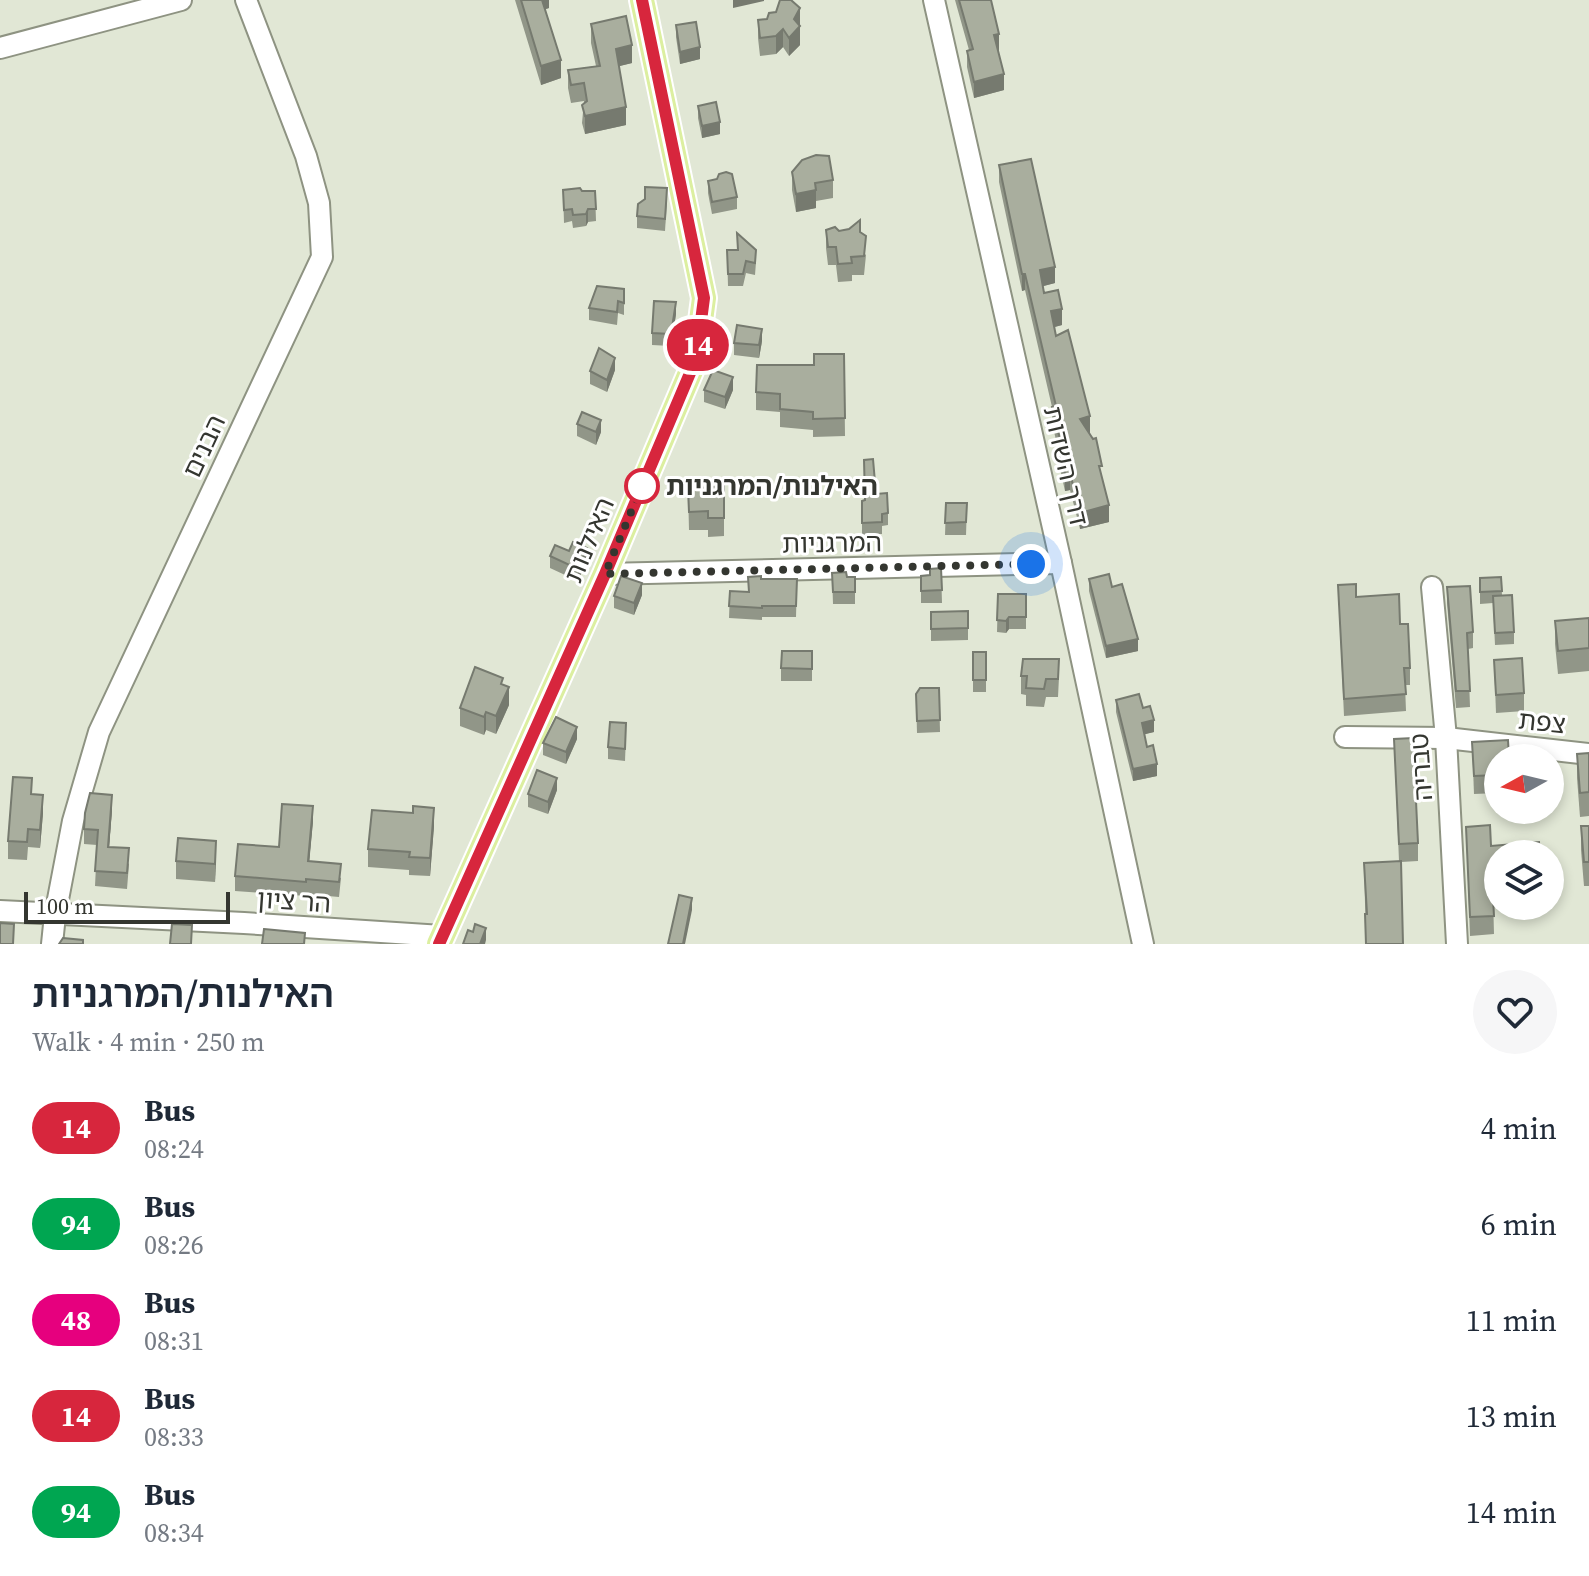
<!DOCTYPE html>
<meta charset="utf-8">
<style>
body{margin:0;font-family:"Source Serif 4","Noto Sans Hebrew",serif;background:#f6f6f7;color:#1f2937;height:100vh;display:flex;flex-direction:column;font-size:30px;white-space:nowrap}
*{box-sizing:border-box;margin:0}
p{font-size:26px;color:#747a83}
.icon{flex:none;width:44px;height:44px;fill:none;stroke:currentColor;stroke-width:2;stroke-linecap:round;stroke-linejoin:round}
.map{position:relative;height:944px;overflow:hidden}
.details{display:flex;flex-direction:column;background:#fff;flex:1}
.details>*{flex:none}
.badge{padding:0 16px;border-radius:26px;font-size:28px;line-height:52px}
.needle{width:52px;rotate:262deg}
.tools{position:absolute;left:1484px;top:744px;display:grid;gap:16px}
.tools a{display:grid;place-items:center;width:80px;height:80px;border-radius:50%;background:#fff;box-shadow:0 4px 12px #0003;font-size:40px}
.scale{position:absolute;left:24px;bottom:20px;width:206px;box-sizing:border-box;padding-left:8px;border:4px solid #343630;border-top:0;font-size:22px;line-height:28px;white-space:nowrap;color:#343630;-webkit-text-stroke:6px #fff;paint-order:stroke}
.you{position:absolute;width:40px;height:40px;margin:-20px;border:6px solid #fff;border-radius:50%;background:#1a73e8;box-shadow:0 0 0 12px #1a73e833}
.map>.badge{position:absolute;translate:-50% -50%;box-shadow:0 0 0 4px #fff}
.round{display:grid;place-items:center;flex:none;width:84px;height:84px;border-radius:42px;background:#f6f6f7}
.summary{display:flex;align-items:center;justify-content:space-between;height:136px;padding:0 32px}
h1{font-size:38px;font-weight:600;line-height:60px}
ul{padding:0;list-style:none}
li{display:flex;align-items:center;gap:24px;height:96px;padding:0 32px}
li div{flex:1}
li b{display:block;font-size:30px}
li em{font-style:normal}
li .badge{min-width:88px;font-weight:700;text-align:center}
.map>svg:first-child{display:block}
</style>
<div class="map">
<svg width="1589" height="944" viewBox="0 0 1589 944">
<rect width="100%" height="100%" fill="#e1e7d5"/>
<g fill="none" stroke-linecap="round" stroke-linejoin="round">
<g stroke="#8e9382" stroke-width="24">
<g id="minor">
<polyline points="934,0 1061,563 1143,944"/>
<polyline points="0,48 181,0"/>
<polyline points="605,574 1061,563"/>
<polyline points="1432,587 1446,738 1457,944"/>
<polyline points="1345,737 1446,738 1589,754"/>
<polyline points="0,911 244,923 442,936"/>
<polyline points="52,944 55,915 73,821 99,732 322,257 319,203 306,156 246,0"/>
</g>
</g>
<g stroke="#fff" stroke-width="28">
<polyline id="major" points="439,944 605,574 696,359 704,298 642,0"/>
</g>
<use href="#minor" stroke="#fff" stroke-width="20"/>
<use href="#major" stroke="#dcefa0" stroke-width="24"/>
</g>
<g fill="#919688">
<polygon points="515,0 549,0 549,8 545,9 561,78 541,85"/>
<polygon points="955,0 991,0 1004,90 974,98 967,67 967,51 969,50"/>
<polygon points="800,8 800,45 789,56 783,47 776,54 760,56 758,38 758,20 767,19"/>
<polygon points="591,24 632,63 619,66 626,125 585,134 582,123 584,101 571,103 568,88 568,70 596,66 591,43"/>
<polygon points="676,25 700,59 680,64 676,37"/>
<polygon points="698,106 720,134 702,138 698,118"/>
<polygon points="999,165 1055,283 1043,286 1044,293 1062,325 1054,327 1056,336 1090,433 1089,433 1102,479 1109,522 1080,529 1070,490 1065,491 1059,464 1059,453 1052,423 1052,407 1025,290 1022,291 999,182"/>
<polygon points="792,172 833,180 833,198 816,201 816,208 796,212 792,190"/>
<polygon points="708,181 737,197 737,209 712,214 708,193"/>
<polygon points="563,190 582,191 595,191 596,221 588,222 586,226 573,228 572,221 564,223"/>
<polygon points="667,201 665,231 637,228 637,216"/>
<polygon points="826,230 839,231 866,255 864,275 852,275 852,281 838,282 836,265 828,265 826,248"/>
<polygon points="737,233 756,262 755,275 746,273 743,286 728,286 727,250 738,250"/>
<polygon points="624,289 624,315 618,313 617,325 589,320 589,308"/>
<polygon points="676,314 671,346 652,345 652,333"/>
<polygon points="762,341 759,358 734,355 734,343"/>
<polygon points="844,354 845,436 813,437 813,430 780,427 780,412 756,410 756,392 814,365"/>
<polygon points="615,370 607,392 590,384 590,371"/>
<polygon points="704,390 733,390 725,409 704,402"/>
<polygon points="577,424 601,432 596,445 577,436"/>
<polygon points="724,486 724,536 708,537 708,530 689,530 688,489"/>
<polygon points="876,494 888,513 888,525 882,526 882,534 862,535 862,501"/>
<polygon points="946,503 967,503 966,535 945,535"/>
<polygon points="550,556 587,560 578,581 550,568"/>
<polygon points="941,568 942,603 921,603 921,576 930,575"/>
<polygon points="832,573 847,577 855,577 855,604 833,604"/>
<polygon points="748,577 761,579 797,579 796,617 762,617 762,620 729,618 730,591 748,592"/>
<polygon points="1501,577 1502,595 1514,632 1514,644 1495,645 1493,603 1480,604 1480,578"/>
<polygon points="1089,579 1112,587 1138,651 1106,658 1089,591"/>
<polygon points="1338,585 1400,624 1410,668 1410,685 1405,685 1406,711 1344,716"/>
<polygon points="1447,587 1473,632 1473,648 1468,649 1470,707 1456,708 1447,603"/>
<polygon points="998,594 1026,594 1026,629 1009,629 1006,633 997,632"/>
<polygon points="642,595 634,615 614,608 614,596"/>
<polygon points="968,611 968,640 931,641 931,612"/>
<polygon points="1589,618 1589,671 1558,674 1555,644 1555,621"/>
<polygon points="812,651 812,681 781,681 781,668"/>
<rect x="973" y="652" width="13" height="40"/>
<polygon points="1494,660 1524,693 1524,711 1496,713"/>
<polygon points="1021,676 1059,677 1058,697 1046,697 1044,707 1026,706 1026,695 1021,694"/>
<polygon points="503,684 509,705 496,734 486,730 484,735 460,726 460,708"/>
<polygon points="939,688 940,732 917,733 916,695"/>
<polygon points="1116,700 1143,708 1154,732 1144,734 1147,747 1157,776 1133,781 1116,712"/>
<polygon points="626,735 625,761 608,759 608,747"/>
<polygon points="577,739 566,764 543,755 543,743"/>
<polygon points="1394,739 1418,843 1418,861 1401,862 1403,944 1366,944 1364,863 1399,861"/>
<polygon points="1472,742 1498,758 1498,793 1474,794"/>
<polygon points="1589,753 1589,816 1580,817 1577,778 1577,754"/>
<polygon points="557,790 548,814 528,807 528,794"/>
<polygon points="32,794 43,813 40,848 28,847 27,860 8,859 8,841"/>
<polygon points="112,810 109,847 129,864 127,889 95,886 97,845 84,844 84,829"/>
<polygon points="1511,810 1544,810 1511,813"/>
<polygon points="313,821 309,862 341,878 339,897 306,894 306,896 235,891 235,876 279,847"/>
<polygon points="434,826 430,876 409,875 409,870 368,867 368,849"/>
<polygon points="1581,826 1589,826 1589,886 1584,886 1581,850"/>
<polygon points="1466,827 1491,846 1498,854 1498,896 1493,896 1494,934 1470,936"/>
<polygon points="216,859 215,882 176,879 176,861"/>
</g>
<g fill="#767a6f">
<polygon points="540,0 549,0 549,8 540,11"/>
<polygon points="733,0 764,0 764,1 733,8"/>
<polygon points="800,8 800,45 789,56 789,38 794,19"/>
<polygon points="783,29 783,47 776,54 776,36"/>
<polygon points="999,34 999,50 994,51 994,35"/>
<polygon points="632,45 632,63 616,67 616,49"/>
<polygon points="700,47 700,59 680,64 680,52"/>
<polygon points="561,60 561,78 541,85 541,66"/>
<polygon points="1004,74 1004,90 974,98 974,82"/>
<polygon points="626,107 626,125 585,134 585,116"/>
<polygon points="720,122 720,134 702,138 702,126"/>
<polygon points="816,190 816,208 796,212 796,194"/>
<polygon points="588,209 588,222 586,226 586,214"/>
<polygon points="1055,267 1055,283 1040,287 1040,270"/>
<polygon points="1022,274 1025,274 1025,290 1022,291"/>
<polygon points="676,302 676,314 671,346 671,334"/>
<polygon points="1062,309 1062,325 1051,328 1051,311"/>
<polygon points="762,329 762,341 759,358 759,345"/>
<polygon points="615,358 615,370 607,392 607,380"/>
<polygon points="733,377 733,390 725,409 725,397"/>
<polygon points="1090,416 1090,433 1080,435 1080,419"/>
<polygon points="601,420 601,432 596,445 596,432"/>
<polygon points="1070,473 1070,490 1065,491 1065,474"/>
<polygon points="1109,505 1109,522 1080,529 1080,513"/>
<polygon points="587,548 587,560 578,581 578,569"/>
<polygon points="642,583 642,595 634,615 634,603"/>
<polygon points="1009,617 1009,629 1006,633 1006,621"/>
<polygon points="1138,639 1138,651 1106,658 1106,646"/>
<polygon points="509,687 509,705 496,734 496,716"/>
<polygon points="486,712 486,730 484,735 484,717"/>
<polygon points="1154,720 1154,732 1142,735 1142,723"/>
<polygon points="577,727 577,739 566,764 566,752"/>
<polygon points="1157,764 1157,776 1133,781 1133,769"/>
<polygon points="557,778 557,790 548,814 548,802"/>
<polygon points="43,795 43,813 40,848 40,830"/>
<polygon points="112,795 112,810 108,862 108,847"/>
<polygon points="313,806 313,821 308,876 308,861"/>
<polygon points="434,808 434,826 430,876 430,858"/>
<polygon points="216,841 216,859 215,882 215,864"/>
<polygon points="692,898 692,910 685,944 683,944"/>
<polygon points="486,928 486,940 485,944 480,944"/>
</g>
<g fill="#a9ae9e" stroke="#767a6f" stroke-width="2">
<polygon points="521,0 542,0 561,60 541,66"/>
<polygon points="780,0 791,0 800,8 794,19 800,26 789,38 783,29 776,36 760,38 758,20 767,19 769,13 776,12"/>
<polygon points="959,0 991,0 999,34 994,35 1004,74 974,82 967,51 973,49"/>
<polygon points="626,16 632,45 616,49 626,107 585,116 582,105 587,101 584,83 571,85 568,70 600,66 591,24"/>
<polygon points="696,22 700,47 680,52 676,25"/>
<polygon points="716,102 720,122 702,126 698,106"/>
<polygon points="816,155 829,156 833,180 815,183 816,190 796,194 792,172 802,160"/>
<polygon points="1031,159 1055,267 1040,270 1044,293 1058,290 1062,309 1051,311 1056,336 1068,330 1090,416 1080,419 1093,439 1096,438 1102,466 1099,466 1109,505 1080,513 1070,473 1065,474 1059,447 1062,447 1052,407 1056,406 1025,274 1022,274 999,165"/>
<polygon points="726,172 732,174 737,197 712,202 708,181 717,179 719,174"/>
<polygon points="645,187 667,188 665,219 637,216 638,204 645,199"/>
<polygon points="580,188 582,191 595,191 596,209 588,209 586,214 573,215 572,209 564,210 563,190"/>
<polygon points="860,220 860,232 866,236 864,256 851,257 852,263 838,264 836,247 828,247 826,230 835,227 839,231 849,229"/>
<polygon points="737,233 756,250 755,263 746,261 743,274 728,274 727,250 738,250"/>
<polygon points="597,286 624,289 624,303 618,301 617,312 589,308"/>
<polygon points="654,301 676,302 671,334 652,333"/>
<polygon points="737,325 762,329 759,345 734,343"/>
<polygon points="599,348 615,358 607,380 590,371"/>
<polygon points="814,354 844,354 845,418 813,419 813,412 780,409 780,394 756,392 757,365 814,365"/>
<polygon points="713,370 733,377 725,397 704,390"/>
<polygon points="582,412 601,420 596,432 577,424"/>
<polygon points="873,459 876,494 887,493 888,513 882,514 882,522 862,523 862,501 865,500 864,460"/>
<polygon points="724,486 724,518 708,518 708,511 689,512 688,489"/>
<polygon points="946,503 967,503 966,522 945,523"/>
<polygon points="573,542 587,548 578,569 550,556 555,545 569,551"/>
<polygon points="941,568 942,590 921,591 921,576 930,575 930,569"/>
<polygon points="846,572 847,577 855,577 855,592 833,592 832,573"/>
<polygon points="1109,574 1112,587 1122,584 1138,639 1106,646 1089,579"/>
<polygon points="621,576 642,583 634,603 614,596"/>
<polygon points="761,576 761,579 797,579 796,606 762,606 762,608 729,606 730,591 749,592 748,577"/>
<polygon points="1501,577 1502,591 1480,592 1480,578"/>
<polygon points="1356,584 1356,597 1399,594 1400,624 1408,624 1410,668 1404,668 1406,694 1344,699 1338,585"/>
<polygon points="1470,586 1473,632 1467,633 1470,691 1456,691 1447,587"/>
<polygon points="998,594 1026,594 1026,617 1009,617 1006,621 997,620"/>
<polygon points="1512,595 1514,632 1495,633 1493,596"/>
<polygon points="968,611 968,628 931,629 931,612"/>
<polygon points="1589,618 1589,648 1558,651 1555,621"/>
<polygon points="782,651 812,651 812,669 781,668"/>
<rect x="973" y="652" width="13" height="28"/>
<polygon points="1522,658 1524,693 1496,695 1494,660"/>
<polygon points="1023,659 1059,659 1058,679 1046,679 1044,689 1026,688 1027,676 1021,676"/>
<polygon points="475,667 503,678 501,684 509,687 496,716 486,712 484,717 460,708"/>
<polygon points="920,688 939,688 940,720 917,721 916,694"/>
<polygon points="1139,694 1143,708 1150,706 1154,720 1142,723 1147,747 1153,745 1157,764 1133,769 1116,700"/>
<polygon points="556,717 577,727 566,752 543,743"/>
<polygon points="610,722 626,723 625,749 608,747"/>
<polygon points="1413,738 1418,843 1399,844 1394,739"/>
<polygon points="1508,740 1509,758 1498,758 1498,775 1474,776 1472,742"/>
<polygon points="1589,753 1589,792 1580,793 1577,754"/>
<polygon points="537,770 557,778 548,802 528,794"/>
<polygon points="13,777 32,778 31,794 43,795 40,830 28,829 27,842 8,841"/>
<polygon points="90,793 112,795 108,847 129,848 127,873 95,871 98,830 84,829 85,813"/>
<polygon points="282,804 313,806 308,861 341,864 339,882 306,879 306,882 235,876 238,844 279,847"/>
<polygon points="413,806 434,808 430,858 409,857 410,852 368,849 372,810 413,813"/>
<polygon points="1490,825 1491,846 1539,842 1540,854 1498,854 1498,878 1492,878 1494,916 1470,917 1466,827"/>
<polygon points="1581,826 1589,826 1589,862 1584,862"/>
<polygon points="178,838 216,841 215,864 176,861"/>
<polygon points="1401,861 1403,944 1366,944 1365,914 1367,914 1364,863"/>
<polygon points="679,895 692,898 683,944 668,944"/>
<polygon points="0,923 14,924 13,944 0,944"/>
<polygon points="172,924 192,925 191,944 170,944"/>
<polygon points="475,924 486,928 480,944 463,944 468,930 473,932"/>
<polygon points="264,929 305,933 304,944 262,944"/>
<polygon points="63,938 83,940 83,944 59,944"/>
</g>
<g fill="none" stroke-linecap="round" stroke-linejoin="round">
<g stroke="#fff" stroke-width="18">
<polyline id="line" points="439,944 605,574 696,359 704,298 642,0"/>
</g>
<use href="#line" stroke="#d7263d" stroke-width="12"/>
<polyline stroke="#343630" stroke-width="8" stroke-dasharray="0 14.4" points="642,486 605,574 1031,564"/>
</g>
<circle fill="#fff" stroke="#d7263d" stroke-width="4" cx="642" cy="486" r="16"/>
<g text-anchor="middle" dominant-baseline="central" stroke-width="6" stroke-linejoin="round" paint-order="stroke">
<g font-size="26" fill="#343630" stroke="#fff">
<text transform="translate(204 446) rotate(-65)">הבנים</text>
<text transform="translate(1066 466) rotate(77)">דרך השדות</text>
<text transform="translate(589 540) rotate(-67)">האילנות</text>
<text transform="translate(832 543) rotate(-1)">המרגניות</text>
<text transform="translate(1542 722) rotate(6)">צפת</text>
<text transform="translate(1421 767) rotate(-94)">טבריה</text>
<text transform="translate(294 901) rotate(4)">הר ציון</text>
</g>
<g font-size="26" font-weight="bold" fill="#343630" stroke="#fff" text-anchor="start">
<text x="666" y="486">האילנות/המרגניות</text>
</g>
</g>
</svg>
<div class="tools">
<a><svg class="needle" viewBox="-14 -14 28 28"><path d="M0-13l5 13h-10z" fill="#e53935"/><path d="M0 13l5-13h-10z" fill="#747a83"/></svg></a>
<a><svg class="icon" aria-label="layers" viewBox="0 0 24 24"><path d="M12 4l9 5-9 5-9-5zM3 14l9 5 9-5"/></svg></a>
</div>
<div class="scale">100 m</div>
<div class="you" style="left:1031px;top:564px"></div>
<b class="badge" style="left:698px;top:345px;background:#d7263d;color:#fff">14</b>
</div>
<section class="details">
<div class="summary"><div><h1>האילנות/המרגניות</h1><p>Walk · 4 min · 250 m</p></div><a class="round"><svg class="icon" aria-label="heart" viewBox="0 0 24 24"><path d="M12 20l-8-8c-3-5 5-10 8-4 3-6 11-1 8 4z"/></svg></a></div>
<ul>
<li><span class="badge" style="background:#d7263d;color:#fff">14</span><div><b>Bus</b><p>08:24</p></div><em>4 min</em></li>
<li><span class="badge" style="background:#00a651;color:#fff">94</span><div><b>Bus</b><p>08:26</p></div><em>6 min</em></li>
<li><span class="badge" style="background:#e6007e;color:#fff">48</span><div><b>Bus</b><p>08:31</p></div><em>11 min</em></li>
<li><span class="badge" style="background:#d7263d;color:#fff">14</span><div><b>Bus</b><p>08:33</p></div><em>13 min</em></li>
<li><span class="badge" style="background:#00a651;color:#fff">94</span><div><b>Bus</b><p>08:34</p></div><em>14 min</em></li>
</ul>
</section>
